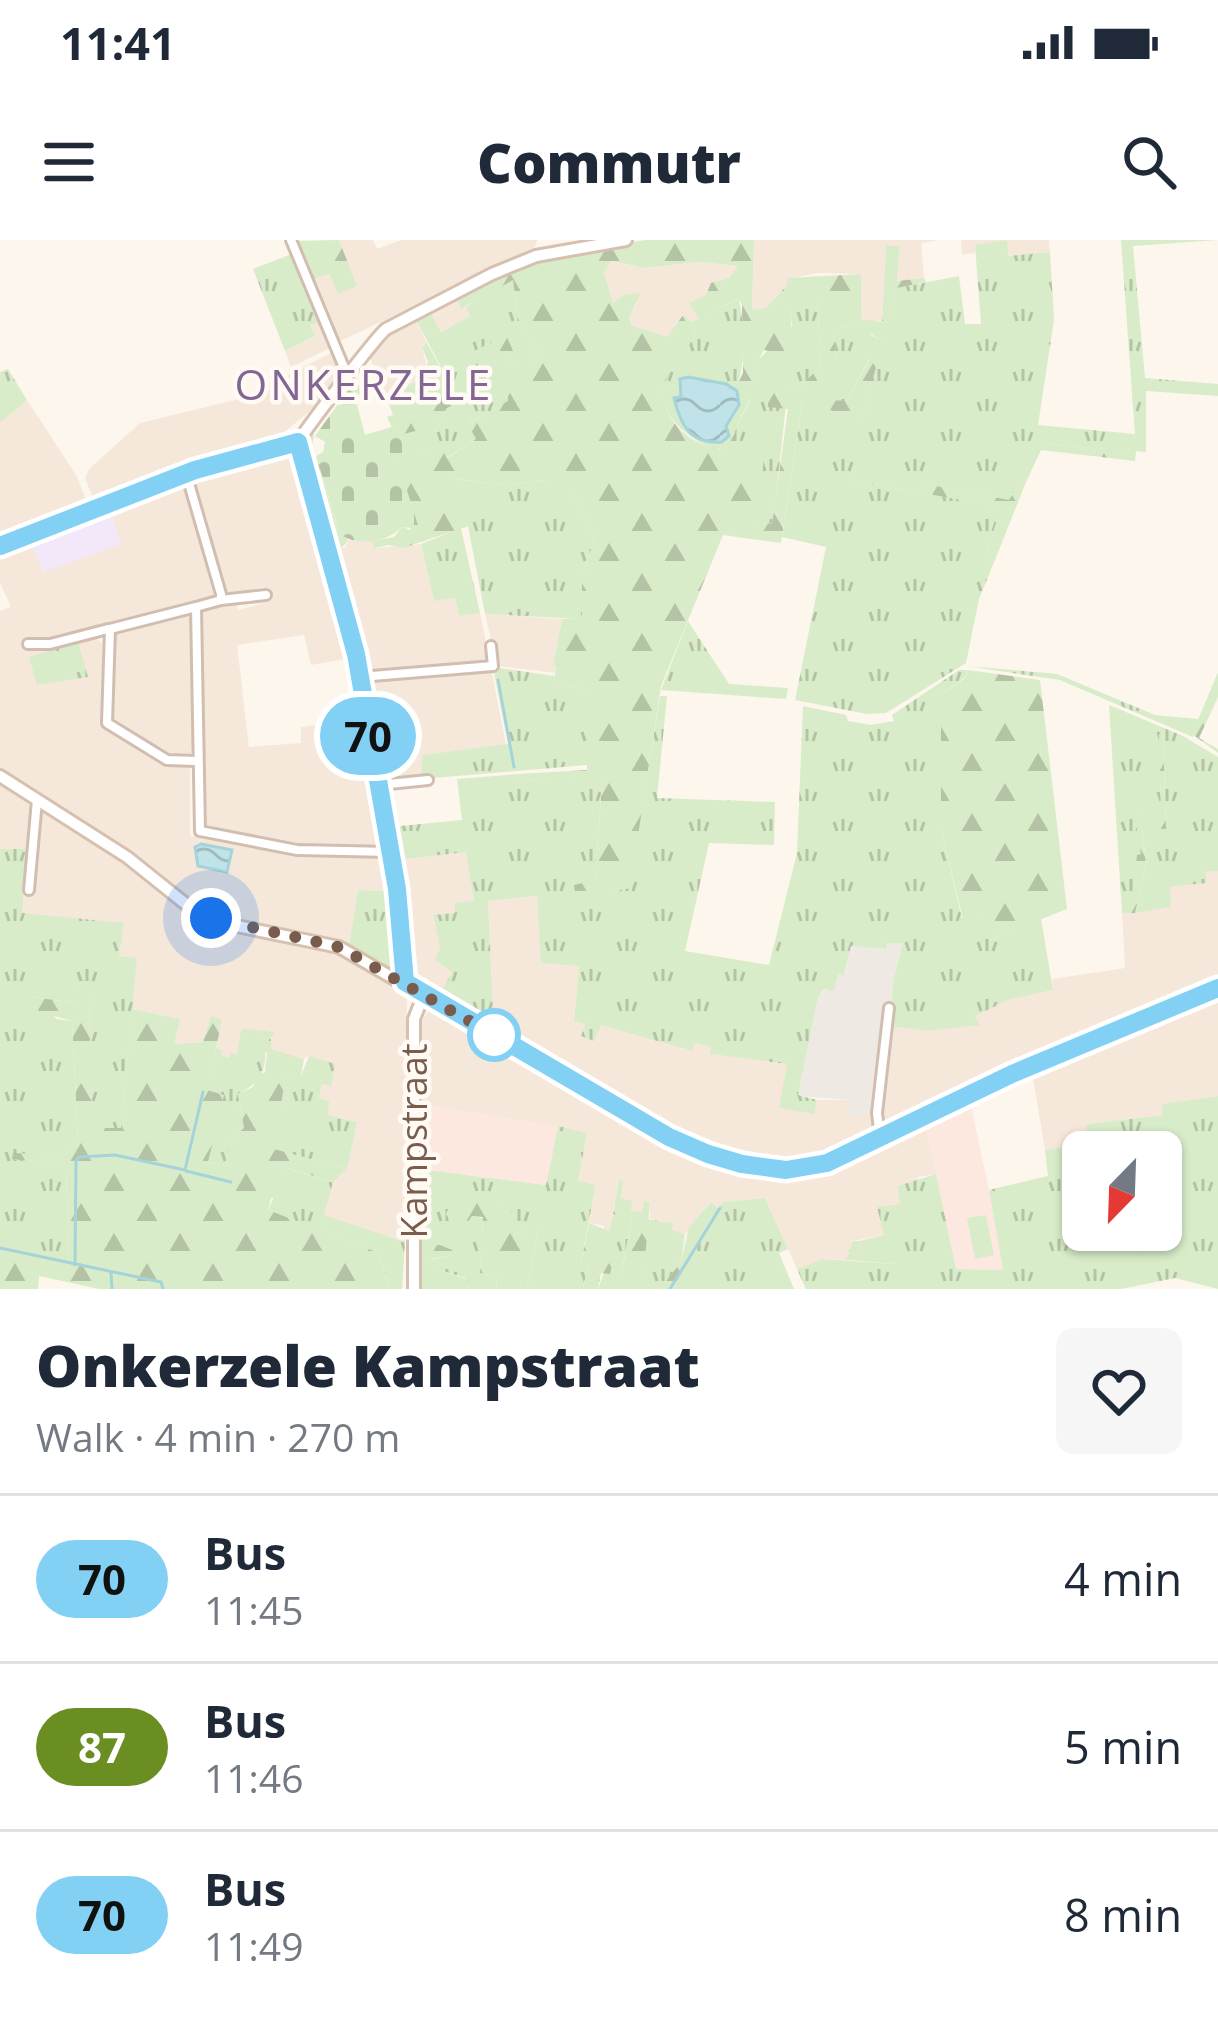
<!DOCTYPE html>
<meta charset="utf-8">
<style>
body{margin:0;font-family:"Open Sans",sans-serif;background:#f6f6f7;color:#1f2937;height:100vh;display:flex;flex-direction:column;font-size:45px;white-space:nowrap}
*{box-sizing:border-box;margin:0}
p{font-size:39px;color:#747a83}
.icon{flex:none;width:66px;height:66px;fill:none;stroke:currentColor;stroke-width:2;stroke-linecap:round;stroke-linejoin:round}
.map{position:relative;height:1049px;overflow:hidden}
.details{display:flex;flex-direction:column;background:#fff;flex:1}
.details>*{flex:none}
.badge{padding:0 24px;border-radius:39px;font-size:42px;line-height:78px}
.needle{width:78px;rotate:203deg}
.tools{position:absolute;left:1062px;top:891px;display:grid;gap:24px}
.tools a{display:grid;place-items:center;width:120px;height:120px;border-radius:18px;background:#fff;box-shadow:0 3px 9px #0004;font-size:60px}
.you{position:absolute;width:60px;height:60px;margin:-30px;border:9px solid #fff;border-radius:50%;background:#1a73e8;box-shadow:0 0 0 18px #1a73e833}
.map>.badge{position:absolute;translate:-50% -50%;box-shadow:0 0 0 6px #fff}
.round{display:grid;place-items:center;flex:none;width:126px;height:126px;border-radius:18px;background:#f6f6f7}
.head{display:flex;align-items:center;justify-content:space-between;height:204px;padding:0 36px}
h1{font-size:57px;font-weight:800;line-height:90px}
ul{padding:0;list-style:none}
li{display:flex;align-items:center;gap:36px;height:168px;padding:0 36px;border-top:3px solid #e0e1e3}
li div{flex:1}
li b{display:block;font-size:45px}
li em{font-style:normal}
li .badge{min-width:132px;font-weight:700;text-align:center}
.status{display:flex;justify-content:space-between;align-items:center;height:84px;padding:0 60px;background:#fff;direction:ltr}
.status svg{height:33px;fill:currentColor}
header{display:flex;justify-content:space-between;align-items:center;height:156px;padding:0 36px;background:#fff;font-size:54px;font-weight:800}
.map>svg:first-child{display:block}
</style>
<div class="status"><b>11:41</b><svg viewBox="0 0 49 12"><path d="M0 12V9h3v3zM5 12V6h3v6zM10 12V3h3v9zM15 12V0h3v12zM26 1h20v11H26zM47 4h2v5h-2z"/></svg></div>
<header><svg class="icon" aria-label="menu" viewBox="0 0 24 24"><path d="M4 6h16M4 12h16M4 18h16"/></svg>Commutr<svg class="icon" aria-label="search" viewBox="0 0 24 24"><circle cx="10" cy="10" r="6"/><path d="M15 15l6 6"/></svg></header>
<div class="map">
<svg width="1218" height="1049" viewBox="0 0 1218 1049">
<defs>
<pattern id="grass-tufts" width="24" height="20" patternUnits="userSpaceOnUse" patternTransform="scale(3)"><rect width="24" height="20" fill="#d8ecc9"/><path d="M3 7l-1-3M5 7V3M7 7l1-3M15 17l-1-3M17 17v-4M19 17l1-3" fill="none" stroke="#b4c2a5"/></pattern>
<pattern id="forest-firs" width="22" height="20" patternUnits="userSpaceOnUse" patternTransform="scale(3)"><rect width="22" height="20" fill="#d8ecc9"/><path d="M5 1l3.5 6h-7zM16 11l3.5 6h-7z" fill="#b4c2a5"/></pattern>
<pattern id="cemetery-stones" width="16" height="16" patternUnits="userSpaceOnUse" patternTransform="scale(3)"><rect width="16" height="16" fill="#d8ecc9"/><path d="M2 7V4a2 2 0 0 1 4 0v3zM10 15v-3a2 2 0 0 1 4 0v3z" fill="#b4c2a5"/></pattern>
<pattern id="water-waves" width="16" height="10" patternUnits="userSpaceOnUse" patternTransform="scale(3)"><rect width="16" height="10" fill="#bfe3e8"/><path d="M0 5q4-4 8 0t8 0" fill="none" stroke="#a0bbbe"/></pattern>
</defs>
<rect width="100%" height="100%" fill="#fdf6ec"/>
<g fill="#f5e8da">
<polygon points="339,0 373,0 377,9 401,0 537,0 534,10 334,104 310,40 331,34 356,46"/>
<polygon points="754,0 940,0 921,3 924,38 897,41 900,8 886,6 882,82 861,79 860,34 818,33 787,39 788,44 766,68 752,70"/>
<polygon points="961,0 1049,0 1050,12 1007,16 1007,1 975,6 975,13 962,15"/>
<polygon points="611,21 645,28 700,22 739,26 729,38 712,43 706,55 690,63 699,79 692,82 682,75 667,98 632,86 629,76 637,63 613,63 608,59 604,33"/>
<polygon points="456,56 461,68 466,67 471,76 440,92 430,72"/>
<polygon points="415,78 427,103 422,107 427,128 406,148 386,156 368,113 381,94"/>
<polygon points="320,82 330,108 291,127 285,111 314,97 309,85"/>
<polygon points="331,113 341,135 322,161 282,194 93,258 85,238 90,228 140,183 243,158"/>
<polygon points="27,160 76,235 88,264 0,302 0,183"/>
<polygon points="295,205 352,418 311,425 304,395 237,405 249,507 301,503 301,487 360,479 384,607 299,606 203,586 202,370 235,360 238,370 268,362 264,347 230,355 224,352 190,240"/>
<polygon points="184,242 214,357 77,393 78,401 95,397 102,403 102,487 166,524 190,527 190,596 298,614 388,616 390,651 358,650 349,705 231,683 195,668 0,532 0,371 11,367 0,343 0,314 107,267"/>
<polygon points="348,300 372,301 375,308 421,304 434,360 455,358 459,376 480,373 490,422 365,435 332,310 345,308"/>
<polygon points="187,373 193,383 193,501 191,515 180,519 167,517 110,479 112,391"/>
<polygon points="485,374 562,379 553,424 556,425 555,433 497,426"/>
<polygon points="491,428 506,505 422,515 421,539 381,541 365,440"/>
<polygon points="0,541 111,610 192,674 225,688 345,714 407,751 405,1002 323,975 333,942 347,929 356,882 327,875 319,858 322,844 330,845 309,816 304,819 279,813 270,808 273,792 243,788 237,815 230,819 220,816 222,810 216,808 222,780 211,777 203,802 173,804 179,779 132,769 136,718 119,716 22,673 28,609 0,609"/>
<polygon points="466,611 474,661 456,673 433,676 440,708 452,732 439,756 419,745 412,733 397,620"/>
<polygon points="1206,631 1218,631 1218,743 828,918 799,927 731,919 645,881 494,791 488,661 538,656 579,726 574,780 585,784 582,795 601,784 691,811 694,803 712,807 711,814 787,824 780,868 814,873 817,860 851,860 850,876 865,873 889,786 926,791 979,784 974,776 1008,760 1053,750 1052,739 1125,728 1122,673 1135,673 1170,647 1205,643"/>
<polygon points="1218,755 1218,856 1163,864 1163,875 1086,884 1089,903 1045,910 1032,832"/>
<polygon points="431,766 671,906 725,927 775,935 807,935 831,928 925,884 936,934 918,937 918,943 884,995 853,1001 846,1020 823,1019 797,1029 765,958 723,962 719,969 710,962 685,994 672,990 672,983 650,979 650,963 642,973 630,972 621,959 623,942 619,940 609,993 604,991 604,986 589,983 596,945 578,941 587,893 420,864 419,786"/>
</g>
<g fill="#fde8e0">
<polygon points="970,861 989,950 1004,1030 956,1029 925,884"/>
<polygon points="420,864 558,886 546,945 420,929"/>
</g>
<polygon fill="#efe9e4" points="887,703 903,703 893,741 878,874 849,876 850,860 798,856 818,758 838,733 845,734 851,705 886,709"/>
<polygon fill="#f3e8fa" points="109,267 121,304 43,332 30,301"/>
<g fill="url(#grass-tufts)" fill-rule="evenodd">
<path d="M1007,0l1,16 42,-4 4,68 -16,105 97,9 -14,-194h97l-85,6 12,132 73,6v12l-72,-5v61l-102,-8 -18,38 -4,-2 -13,20 -157,-29 -2,9 152,27 -15,44 10,4 -18,44 -13,64 -80,50 -19,1 -72,-14 31,-153 -44,-10 20,-134 34,-44 -2,-30 18,-3 9,-7 26,4 10,-35 62,-12 6,48h16l-6,-79zM871,94l11,7 -20,77 -15,-17 23,-44z"/>
<polygon points="292,14 320,82 310,85 315,96 285,111 253,29"/>
<polygon points="509,39 513,40 518,78 540,117 514,130 506,114 506,95 508,162 469,183 476,199 446,218 435,191 446,169 459,161 415,78 430,72 441,92 470,76 466,67"/>
<polygon points="789,58 817,58 821,126 796,150 788,146 773,284 756,281 733,203 734,191 750,161 758,120 792,86"/>
<path d="M738,59c7,16 7,68 0,84l-6,3 -19,-5 -38,17 13,35 12,7 22,2 3,4 -10,4c-27,-12 -63,-37 -48,-73 5,-14 19,-28 28,-41l-3,-14z"/>
<polygon points="8,129 27,160 0,183 0,132"/>
<polygon points="452,239 511,245 541,240 569,246 595,299 582,335 582,379 485,374 468,286"/>
<polygon points="438,244 449,278 433,281 422,250"/>
<polygon points="461,288 480,373 459,376 455,358 434,361 421,304"/>
<polygon points="688,381 729,444 788,448 786,459 661,450"/>
<polygon points="78,402 88,437 37,445 29,417"/>
<polygon points="967,426 1057,434 1155,475 1198,479 1193,497 1060,440"/>
<polygon points="493,427 555,436 554,444 587,449 587,525 421,539 422,515 508,504"/>
<polygon points="959,430 968,430 966,436 941,455 941,588 962,678 984,676 990,700 1041,678 1053,750 1008,760 975,776 980,785 926,791 889,786 893,741 903,703 887,703 886,709 851,706 844,735 838,734 834,751 824,749 818,758 798,855 817,860 814,874 779,868 787,824 710,814 711,807 695,803 692,811 601,785 594,801 581,796 585,784 574,781 579,726 541,723 537,656 488,661 494,791 439,756 452,732 435,720 440,708 433,675 455,673 455,663 474,661 466,612 397,620 390,587 462,580 457,539 518,534 520,540 602,542 595,641 576,658 629,648 660,456 667,456 657,558 775,562 774,605 709,603 685,711 769,725 797,613 803,466 846,475 848,481 871,485 894,481 892,475"/>
<polygon points="1109,465 1183,496 1218,517 1218,631 1206,631 1206,643 1170,647 1171,667 1135,673 1146,624 1142,587 1166,588 1163,496 1160,495 1161,571 1137,574 1142,614 1131,673 1122,673"/>
<polygon points="0,609 28,609 22,673 124,683 119,716 137,718 121,889 91,888 89,752 78,743 77,763 33,757 57,779 72,781 78,900 65,915 13,914 13,919 66,926 69,1022 0,1007"/>
<polygon points="358,650 390,651 400,722 397,728 389,728 349,705"/>
<path d="M242,788l32,4 -3,7 -9,-3c8,28 2,45 -24,58l6,34 -11,9 -7,29 -19,-4 16,-66 -17,-5 10,-43 6,2 -1,6 8,2 2,-5 6,1z"/>
<polygon points="309,816 335,824 331,846 322,844 319,858 329,861 328,875 357,882 347,929 273,909 286,832 301,836"/>
<path d="M1218,856v193l-43,-11 -54,11h-315l-9,-20 26,-10 71,5v-11h-34l-1,-12 25,-6 -7,-28 23,-3 -2,-18 38,-12 20,95 47,1 -14,-80 59,-14 -3,-26 43,-7 -2,-19 77,-9 -1,-11zM1083,912h78v78h-78z"/>
<polygon points="558,886 587,893 578,941 596,945 581,1021 588,1025 583,1049 527,1049 539,988 513,995 502,965 471,976 483,978 480,1033 496,1036 497,1049 469,1049 466,1038 435,1029 430,1020 452,1015 419,1006 420,929 546,945"/>
<polygon points="286,928 333,942 324,975 405,1002 402,1049 389,1049 379,1013 268,971"/>
<polygon points="765,958 788,1009 779,1013 794,1049 672,1049 723,962"/>
<polygon points="613,974 632,978 621,1035 643,1039 646,979 673,983 672,990 685,994 681,1022 660,1049 598,1049 618,995 609,993"/>
</g>
<g fill="url(#forest-firs)" fill-rule="evenodd">
<polygon points="339,0 357,46 338,54 330,34 310,40 294,1"/>
<path d="M645,0h109l-2,70 14,-2 21,-23v-7l74,-4v45l-9,7 -18,3 2,30 -4,12 -30,32 -21,140 -58,-8 -62,151 -31,202 -54,11 -2,-14 21,-5 7,-97 -82,-3 -2,-6 69,-4v-81l-33,-5 2,-18 -3,-1 9,-46 20,-1v-43l13,-36 -26,-52 -28,-7 -30,5 -58,-6 16,47 -66,22 -14,-3 -15,3 -2,-7 22,-4 8,-10 9,3 -14,-73 28,-7 -29,-14 -9,-19 6,-2 -7,-19c17,-7 37,-15 42,-34l-6,-15 5,-4 32,58 -13,8 -11,22 12,27 29,-19 -8,-15 40,-23 -2,-19 -23,10 -19,-36 42,-21 7,16 -7,3 8,15 26,-12 -22,-39 -5,-38 -52,29 -5,-13 68,-34zM611,21l34,7 55,-6 38,4 -9,12 -18,5 -5,12 -17,8 10,16 38,-20 5,5 1,69 -5,10 -6,3 6,9 -1,16 -12,16 4,9 -9,13c-32,-3 -69,-38 -52,-74 6,-14 19,-25 27,-39l-3,-14 -9,-7 -16,22 -35,-11 -3,-9 12,-24 -18,2 -10,8 -9,-30zM817,58l4,68 -25,24 -8,-4 -6,-12 -14,1v32l20,2 -16,115 -15,-3 8,-74 -31,-5c0,-16 8,-26 15,-40 8,-17 4,-36 15,-52l14,3 14,-4 -2,-50z"/>
<polygon points="886,5 900,7 897,41 924,38 926,42 897,48 887,84 882,82"/>
<polygon points="860,90 883,101 862,179 826,169 831,160 847,161 870,118 858,108 856,98"/>
<path d="M310,190l4,5 -4,22 6,-1 22,73 10,11 -9,11c-29,-14 -37,-45 -44,-74l8,-3 -8,-29z"/>
<polygon points="1043,204 1136,211 1135,221 1041,210"/>
<polygon points="852,230 1009,260 1022,240 1026,242 997,315 987,311 1001,267 850,240"/>
<polygon points="968,430 1040,440 1067,669 989,700 983,676 963,679 941,588 941,455 966,437"/>
<polygon points="1218,432 1218,457 1199,498 1218,509 1218,513 1192,494"/>
<polygon points="1159,494 1163,495 1166,589 1142,588 1146,624 1135,673 1131,673 1137,615 1141,614 1135,578 1140,571 1161,571"/>
<polygon points="82,740 87,742 89,752 92,888 121,888 132,769 180,779 174,804 203,802 211,776 222,780 207,850 224,855 208,922 226,926 233,897 244,888 238,854 253,847 256,837 265,832 267,813 258,806 262,796 271,799 271,809 304,819 301,836 286,833 274,909 347,929 333,942 287,928 283,959 271,958 268,970 379,1013 389,1049 99,1049 39,1036 38,1049 0,1049 0,1007 69,1021 66,926 12,919 13,913 65,915 78,900 72,781 40,772 31,763 32,757 76,763 78,743"/>
<polygon points="619,940 623,941 621,958 632,961 631,971 642,972 644,961 650,963 643,1040 621,1036 632,979 613,974"/>
<polygon points="485,955 514,974 514,995 539,987 527,1049 497,1049 496,1036 480,1033 483,977 472,976 464,987 452,984 446,974 452,960"/>
<polygon points="711,962 719,969 672,1049 660,1049 681,1022 689,987"/>
<polygon points="589,983 619,995 610,1034 601,1033 598,1049 583,1049 588,1025 581,1022"/>
<polygon points="853,1001 859,1001 860,1013 895,1013 895,1024 846,1020"/>
<polygon points="440,1005 452,1010 452,1015 431,1019 435,1029 467,1039 469,1049 417,1049 419,1006"/>
</g>
<path fill="url(#cemetery-stones)" d="M356,139l6,14 -7,4 10,38 27,-8 4,9 23,-6 7,20 -29,8 22,71 -17,-2c-14,15 -45,20 -62,7l-24,-78 7,-4 2,-10 -10,-6z"/>
<polygon fill="#d8ecc9" points="986,975 994,1015 975,1019 967,978"/>
<g fill="url(#water-waves)" stroke="#a5d3da" stroke-width="3">
<path d="M688,137l38,7 11,7 2,14 -13,21 3,10 -7,6c-32,2 -41,-16 -48,-44l7,-1 -1,-18z"/>
<polygon points="201,604 232,610 227,632 198,626 195,607"/>
</g>
<g fill="none" stroke-linecap="round" stroke-linejoin="round">
<g stroke="#a5d3da" stroke-width="3">
<polyline points="498,440 514,527"/>
<polyline points="186,931 231,942"/>
<polyline points="0,1008 161,1042 163,1049"/>
<polyline points="75,1025 76,921 79,917 115,915 185,930 203,852"/>
<polyline points="111,1033 112,1049"/>
<polyline points="670,1049 720,968"/>
</g>
<g stroke="#d1beb0" stroke-width="14">
<g id="street">
<polyline points="291,0 348,137"/>
<polyline points="186,233 221,354 221,360 196,367 200,591 297,610 391,612"/>
<polyline points="221,360 266,355"/>
<polyline points="196,367 110,389 107,483 167,520 197,521"/>
<polyline points="28,404 50,404 108,389"/>
<polyline points="360,437 493,426 491,406"/>
<polyline points="379,545 428,540"/>
<polyline points="29,650 37,560"/>
<polyline points="880,898 877,873 889,768"/>
</g>
</g>
<g stroke="#d6c0b0" stroke-width="16">
<g id="secondary">
<polyline points="298,203 356,414 397,649 405,742"/>
<path d="M298,203c4,-10 79,-107 88,-114l106,-55 44,-18 90,-16"/>
<polyline points="0,306 195,230 298,203"/>
<polyline points="0,536 127,617 192,669 227,684 339,707 669,897 708,914 742,924 786,930 827,923 1011,834 1218,748"/>
<polyline points="414,1049 414,779 424,754"/>
</g>
</g>
<use href="#street" stroke="#fff" stroke-width="8"/>
<use href="#secondary" stroke="#fff" stroke-width="10"/>
</g>
<g fill="none" stroke-linecap="round" stroke-linejoin="round">
<g stroke="#fff" stroke-width="27">
<polyline id="line" points="0,306 195,230 298,202 356,414 397,649 405,742 669,897 708,914 742,924 786,930 827,923 1012,834 1218,748"/>
</g>
<use href="#line" stroke="#83d0f5" stroke-width="18"/>
<polyline stroke="#7a5c4d" stroke-width="12" stroke-dasharray="0 21.6" points="211,678 339,707 494,795"/>
</g>
<circle fill="#fff" stroke="#83d0f5" stroke-width="6" cx="494" cy="795" r="24"/>
<g text-anchor="middle" dominant-baseline="central" stroke-width="9" stroke-linejoin="round" paint-order="stroke">
<g font-size="36" fill="#7a5c4d" stroke="#fffaf3">
<text transform="translate(413 901) rotate(-90)">Kampstraat</text>
</g>
<g font-size="42" letter-spacing="3" fill="#846695" stroke="#fffaf3">
<text x="364" y="143">ONKERZELE</text>
</g>
</g>
</svg>
<div class="tools">
<a><svg class="needle" viewBox="-14 -14 28 28"><path d="M0-13l5 13h-10z" fill="#e53935"/><path d="M0 13l5-13h-10z" fill="#747a83"/></svg></a>
</div>
<div class="you" style="left:211px;top:678px"></div>
<b class="badge" style="left:368px;top:496px;background:#83d0f5;color:#111">70</b>
</div>
<section class="details">
<div class="head"><div><h1>Onkerzele Kampstraat</h1><p>Walk · 4 min · 270 m</p></div><a class="round"><svg class="icon" aria-label="heart" viewBox="0 0 24 24"><path d="M12 20l-8-8c-3-5 5-10 8-4 3-6 11-1 8 4z"/></svg></a></div>
<ul>
<li><span class="badge" style="background:#83d0f5;color:#111">70</span><div><b>Bus</b><p>11:45</p></div><em>4 min</em></li>
<li><span class="badge" style="background:#6b8e23;color:#fff">87</span><div><b>Bus</b><p>11:46</p></div><em>5 min</em></li>
<li><span class="badge" style="background:#83d0f5;color:#111">70</span><div><b>Bus</b><p>11:49</p></div><em>8 min</em></li>
</ul>
</section>
